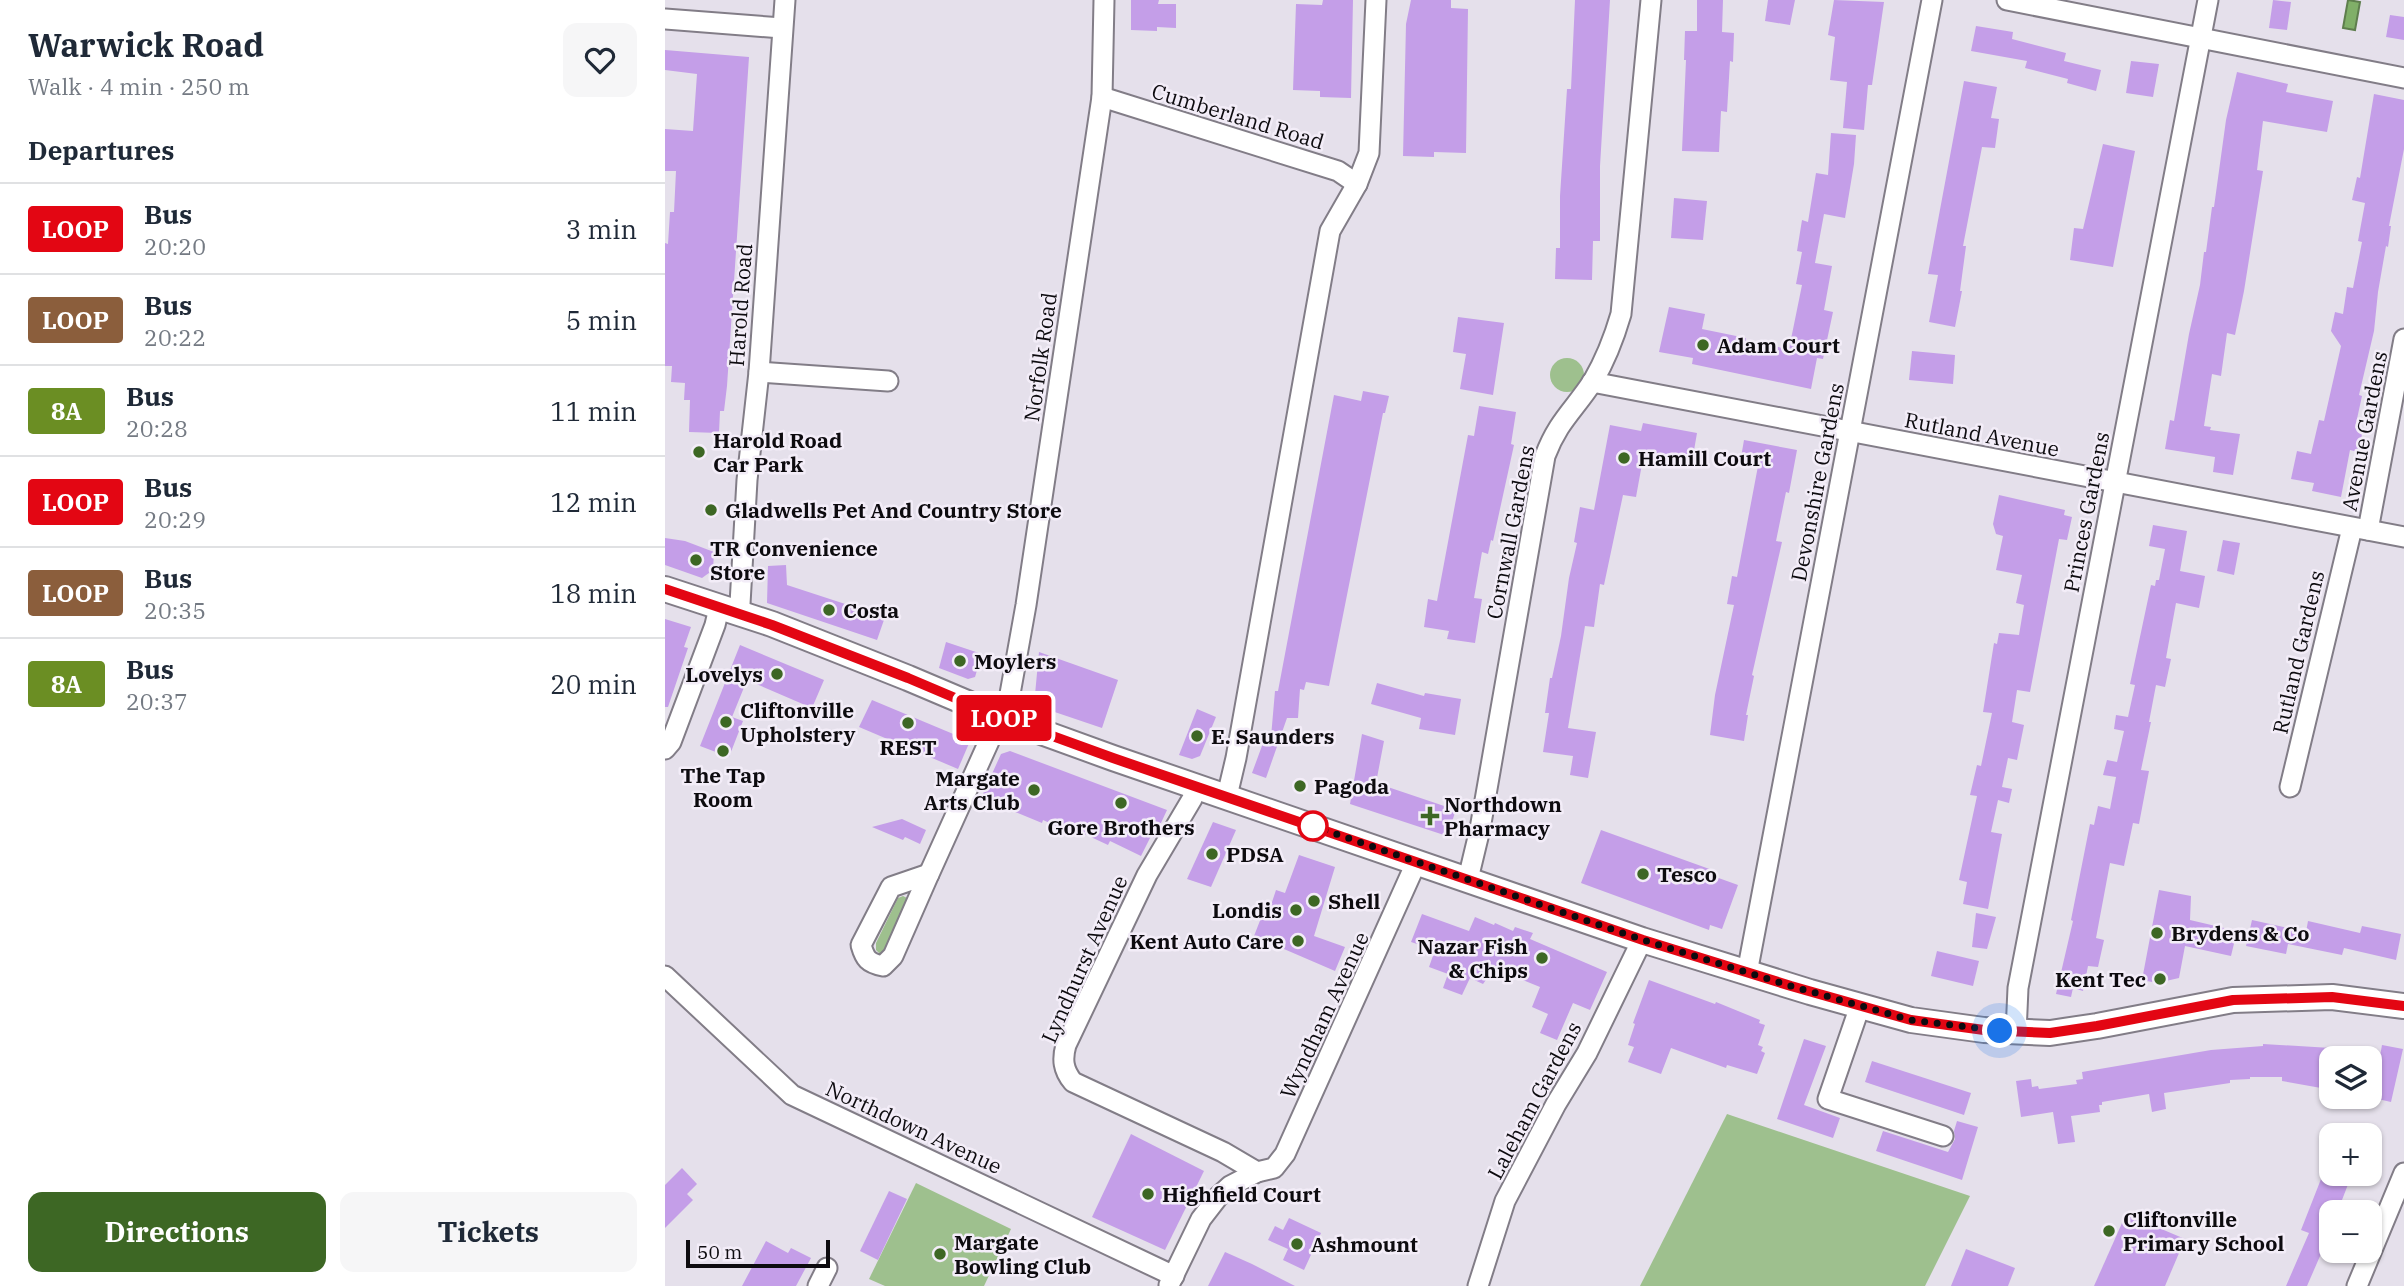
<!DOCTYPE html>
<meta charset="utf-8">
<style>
body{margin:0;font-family:"IBM Plex Serif",serif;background:#f6f6f7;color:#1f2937;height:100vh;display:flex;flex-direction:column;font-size:26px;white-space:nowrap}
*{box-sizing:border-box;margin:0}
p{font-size:23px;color:#747a83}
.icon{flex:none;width:38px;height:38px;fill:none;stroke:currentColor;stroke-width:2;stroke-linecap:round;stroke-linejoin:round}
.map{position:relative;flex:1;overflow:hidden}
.details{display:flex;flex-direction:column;background:#fff;width:665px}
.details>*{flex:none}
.badge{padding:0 14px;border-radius:5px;font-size:24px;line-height:46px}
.controls{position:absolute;left:1654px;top:1046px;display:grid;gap:14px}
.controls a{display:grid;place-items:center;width:63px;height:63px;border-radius:14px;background:#fff;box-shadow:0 2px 5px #0004;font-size:35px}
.scale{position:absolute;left:21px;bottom:18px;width:144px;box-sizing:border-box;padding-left:7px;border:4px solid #0d0b0f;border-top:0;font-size:19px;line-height:24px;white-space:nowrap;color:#0d0b0f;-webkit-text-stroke:5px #f3edf8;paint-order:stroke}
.you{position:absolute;width:35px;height:35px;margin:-18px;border:5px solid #fff;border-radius:50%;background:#1a73e8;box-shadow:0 0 0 10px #1a73e833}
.map>.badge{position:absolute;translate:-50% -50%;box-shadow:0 0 0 4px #fff}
h2{padding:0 28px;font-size:26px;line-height:63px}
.round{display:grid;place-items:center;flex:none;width:74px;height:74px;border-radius:14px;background:#f6f6f7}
.head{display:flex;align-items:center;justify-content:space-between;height:119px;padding:0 28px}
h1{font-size:33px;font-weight:800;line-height:52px}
.button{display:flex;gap:14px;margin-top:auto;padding:14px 28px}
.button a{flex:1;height:80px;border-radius:14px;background:#3d6724;color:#fff;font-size:28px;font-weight:800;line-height:80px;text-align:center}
.button a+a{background:#f6f6f7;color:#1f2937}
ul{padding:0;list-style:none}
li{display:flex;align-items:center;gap:21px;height:91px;padding:0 28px;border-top:2px solid #e0e1e3}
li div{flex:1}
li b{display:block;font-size:26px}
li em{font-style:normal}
li .badge{min-width:77px;font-weight:700;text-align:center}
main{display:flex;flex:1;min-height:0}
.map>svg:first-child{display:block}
</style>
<main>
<section class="details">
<div class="head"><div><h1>Warwick Road</h1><p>Walk · 4 min · 250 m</p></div><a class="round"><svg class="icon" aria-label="heart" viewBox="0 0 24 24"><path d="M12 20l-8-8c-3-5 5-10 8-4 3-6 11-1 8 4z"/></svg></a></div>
<h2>Departures</h2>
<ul>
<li><span class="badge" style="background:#e30613;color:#fff">LOOP</span><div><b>Bus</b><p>20:20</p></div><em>3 min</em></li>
<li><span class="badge" style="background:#8b5e3c;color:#fff">LOOP</span><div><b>Bus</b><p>20:22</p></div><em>5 min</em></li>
<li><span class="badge" style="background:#6b8e23;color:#fff">8A</span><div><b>Bus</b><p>20:28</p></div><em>11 min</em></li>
<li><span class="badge" style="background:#e30613;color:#fff">LOOP</span><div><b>Bus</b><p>20:29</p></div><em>12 min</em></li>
<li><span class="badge" style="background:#8b5e3c;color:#fff">LOOP</span><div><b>Bus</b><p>20:35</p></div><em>18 min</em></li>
<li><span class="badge" style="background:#6b8e23;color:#fff">8A</span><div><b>Bus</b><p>20:37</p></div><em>20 min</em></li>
</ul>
<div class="button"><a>Directions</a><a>Tickets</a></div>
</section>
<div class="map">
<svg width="1739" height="1286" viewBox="0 0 1739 1286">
<rect width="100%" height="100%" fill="#e5e0eb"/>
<g fill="#9ec08e">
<circle cx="902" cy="375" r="17"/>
<polygon points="238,896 244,899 222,954 216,955 211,950 211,943 233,898"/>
<polygon points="1062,1114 1305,1196 1260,1286 975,1286"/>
<polygon points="251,1183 346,1229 319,1286 220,1286 204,1279"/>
</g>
<polygon fill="#80af68" stroke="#5e7e4d" stroke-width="2" points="1683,0 1695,2 1690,30 1678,28"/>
<g fill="#c49ee8">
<polygon points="466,0 494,0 493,4 511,4 511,28 492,27 492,31 466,30"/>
<polygon points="658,0 688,0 686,98 655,97 655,91 628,90 631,4 657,5"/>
<polygon points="746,0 786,0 786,8 803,9 801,153 769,152 769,157 738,156 741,24"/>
<polygon points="910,0 945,0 935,166 935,241 928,241 927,280 890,279 891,248 895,248 895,196 902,89 906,89"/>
<polygon points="1032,0 1058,0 1057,32 1069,33 1068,62 1065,61 1062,112 1056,111 1054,152 1017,151 1021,60 1019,60 1020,31 1032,31"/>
<polygon points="1103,0 1130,0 1125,25 1100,21"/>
<polygon points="1169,0 1219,2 1207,85 1203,85 1199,130 1178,128 1182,82 1165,80 1170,37 1163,35"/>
<polygon points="1608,0 1626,2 1622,30 1604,28"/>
<polygon points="1725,15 1739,17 1739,40 1721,37"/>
<polygon points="1311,26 1348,32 1347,39 1401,53 1399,61 1436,70 1431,91 1402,83 1403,79 1360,68 1362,61 1306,51"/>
<polygon points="0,50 84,57 62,386 59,411 55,411 54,433 24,432 25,400 19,400 20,383 6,382 7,366 0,366 0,243 3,244 5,212 9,212 11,171 0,171 0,129 28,131 32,74 0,70"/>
<polygon points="1466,61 1494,64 1488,97 1461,93"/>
<polygon points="1572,72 1623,84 1621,92 1668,101 1662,132 1598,121 1592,170 1598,171 1579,291 1570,335 1562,333 1556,376 1547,374 1539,426 1546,427 1545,430 1575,434 1568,475 1548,472 1550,457 1500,449 1505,420 1509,421 1524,334 1535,285 1539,252 1541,252 1547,207 1549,207 1561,120"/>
<polygon points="1299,81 1332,87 1326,118 1334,119 1330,148 1317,147 1298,246 1301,246 1295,291 1297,291 1290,327 1264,322 1273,275 1263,274"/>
<polygon points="1709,94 1739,100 1739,149 1724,226 1726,226 1723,247 1721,246 1713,292 1709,331 1694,395 1697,396 1690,428 1698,430 1693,452 1685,450 1676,497 1647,491 1649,483 1626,479 1632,451 1646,454 1654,420 1659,421 1676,346 1666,331 1670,312 1678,314 1682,287 1688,288 1697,242 1693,241 1700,203 1687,200 1692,177 1695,178"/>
<polygon points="1166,133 1191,135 1189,164 1180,218 1159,214 1150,263 1167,266 1159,310 1168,312 1158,359 1152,358 1146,389 1027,364 1028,358 994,352 1004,307 1040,314 1037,329 1081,338 1081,341 1124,349 1137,285 1131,284 1137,252 1132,251 1137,220 1143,222 1151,173 1163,175"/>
<polygon points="1438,144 1470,151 1448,267 1405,260 1409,228 1418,229"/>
<polygon points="1009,198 1042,201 1038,240 1006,238"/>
<polygon points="793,317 839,323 828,395 795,389 801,354 788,352"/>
<polygon points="1247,351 1290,355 1288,384 1244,380"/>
<polygon points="698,391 724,396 720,413 718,413 664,686 641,682 639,690 635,689 633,718 622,718 601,778 587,773 601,735 606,737 610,691 613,691 669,395 696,401"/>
<polygon points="814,406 851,412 846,444 849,445 828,541 826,540 823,554 817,552 809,598 817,599 810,643 782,639 784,631 759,627 763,599 772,601 803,435 809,436"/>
<polygon points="978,423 1032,433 1027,462 979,453 971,497 958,495 939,585 935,584 929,627 920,626 903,728 931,732 923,778 905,775 908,756 878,752 884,713 880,713 885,678 887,678 896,636 904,578 912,543 909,542 915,507 929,510 945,425 976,431"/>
<polygon points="1079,440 1132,450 1124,493 1121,492 1111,541 1117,542 1087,675 1089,676 1081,715 1083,715 1079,741 1045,735 1050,695 1069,605 1062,604 1067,576 1072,577 1093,466 1075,463"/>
<polygon points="1334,495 1400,510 1399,515 1407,517 1402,540 1394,539 1365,692 1352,690 1347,722 1359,725 1352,760 1343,758 1337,787 1347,789 1344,803 1333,800 1326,832 1337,834 1323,909 1298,904 1302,882 1294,880 1312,796 1305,795 1312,765 1316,766 1327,713 1318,712 1329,643 1332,644 1334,633 1354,635 1359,605 1351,603 1357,575 1331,570 1338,536 1331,534 1328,524"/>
<polygon points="1488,525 1522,531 1515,571 1540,576 1534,608 1511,603 1501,658 1506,659 1500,687 1491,685 1484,722 1486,722 1476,770 1484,771 1474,824 1468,823 1459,866 1445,863 1431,938 1439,940 1433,967 1423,966 1418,991 1408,988 1406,997 1391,994 1408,921 1406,920 1425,824 1429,825 1433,806 1445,809 1451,777 1438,775 1442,760 1452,762 1459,731 1449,729 1451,715 1463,717 1470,685 1465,684 1486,585 1490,586 1491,580 1494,580 1500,549 1484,546"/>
<polygon points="0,538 20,541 49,552 48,570 37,578 0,565"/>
<polygon points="1558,540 1575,543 1569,575 1552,571"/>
<polygon points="121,565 122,585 220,617 212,640 102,603 103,566"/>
<polygon points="0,619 26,627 19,647 23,648 3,707 0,707"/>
<polygon points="281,642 317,654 310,677 303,679 274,668"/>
<polygon points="75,645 159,680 147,708 82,680 67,717 78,721 64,757 35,746"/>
<polygon points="374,652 453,680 437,728 369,705"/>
<polygon points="712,683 759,696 760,693 796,699 790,735 754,729 756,718 706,704"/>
<polygon points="207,700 305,741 293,769 194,727"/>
<polygon points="532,709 551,717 535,756 527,759 514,755"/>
<polygon points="697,734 719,741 711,783 791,810 782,836 685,804"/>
<polygon points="345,751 502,810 489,838 486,836 476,856 445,841 443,845 400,825 398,829 378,820 377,823 316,798 336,754"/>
<polygon points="237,819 261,830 255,844 240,837 238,840 207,827"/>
<polygon points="548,822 571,830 546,887 522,879"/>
<polygon points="936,830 1050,871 1048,876 1073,885 1057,929 1045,925 1044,930 916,883"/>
<polygon points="634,855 670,867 649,936 680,947 670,971 589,936 596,918 601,920 611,890 620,893"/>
<polygon points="1494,890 1526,896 1525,920 1572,931 1566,956 1520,946 1514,978 1492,983 1477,980"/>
<polygon points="1311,913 1331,917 1322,949 1307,947"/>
<polygon points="757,914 804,931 810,917 829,925 830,923 848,931 850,927 868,933 865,939 942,972 925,1010 908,1003 892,1040 875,1033 883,1014 867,1007 875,987 848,976 845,983 826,973 818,984 805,978 797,995 778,988 783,974 764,967 770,950 746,942"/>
<polygon points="1587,920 1641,932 1643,921 1695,933 1697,926 1736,934 1731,960 1679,948 1677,955 1623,944 1621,954 1581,946"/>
<polygon points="1272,951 1314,961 1308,986 1266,976"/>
<polygon points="984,980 1050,1004 1051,1002 1095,1020 1094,1023 1100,1025 1093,1045 1098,1047 1096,1051 1100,1053 1092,1074 1062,1065 1061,1068 1006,1048 996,1074 963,1062 969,1047 963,1045 970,1024 968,1023"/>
<polygon points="1139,1039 1161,1046 1139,1105 1175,1118 1168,1138 1112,1119"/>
<polygon points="1598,1044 1666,1048 1666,1080 1658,1078 1656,1088 1617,1081 1617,1077 1585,1077 1585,1079 1565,1080 1565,1083 1499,1093 1501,1109 1487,1112 1484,1094 1437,1102 1437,1105 1434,1105 1435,1112 1406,1116 1410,1142 1401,1143 1393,1144 1388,1112 1356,1117 1351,1081 1366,1079 1367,1087 1373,1086 1374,1089 1412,1084 1411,1080 1418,1079 1417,1072 1546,1050 1598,1046"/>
<polygon points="1717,1045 1738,1049 1726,1102 1704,1097 1704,1055 1715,1056"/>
<polygon points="1207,1061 1306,1093 1299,1115 1200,1082"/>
<polygon points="1292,1121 1313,1127 1297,1180 1211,1151 1218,1131 1283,1152 1290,1139 1289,1131"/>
<polygon points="466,1134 539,1171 500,1250 427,1217"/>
<polygon points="17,1168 32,1184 22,1194 28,1200 0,1228 0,1185"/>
<polygon points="1658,1174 1687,1174 1672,1213 1666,1213 1666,1242 1662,1240 1642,1286 1621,1286 1644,1233 1636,1230"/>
<polygon points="224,1191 242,1199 213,1260 195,1251"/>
<polygon points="1461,1214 1520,1239 1500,1286 1429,1286"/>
<polygon points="624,1218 656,1233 639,1270 618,1260 623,1249 603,1240 610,1226 618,1230"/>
<polygon points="101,1241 123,1253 126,1248 146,1258 131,1286 77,1286"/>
<polygon points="1301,1249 1350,1268 1343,1286 1286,1286"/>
<polygon points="560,1252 587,1264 630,1286 543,1286"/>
</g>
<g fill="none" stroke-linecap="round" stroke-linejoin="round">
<g stroke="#827d87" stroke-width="23">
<g id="minor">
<polyline points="1342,0 1739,78"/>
<polyline points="0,19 117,28"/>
<polyline points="437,97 673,171 692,184"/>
<polyline points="94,372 223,381"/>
<polyline points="927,382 1739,537"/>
<polyline points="1703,530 1739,339"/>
<polyline points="72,613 75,604 82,480 94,372 120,0"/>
<polyline points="0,749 6,742 50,625 54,608"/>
<path d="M531,786l-4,13 -45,76 -81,170c-4,14 -3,25 7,37l150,70 34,20"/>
<polyline points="1625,787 1687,528"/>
<polyline points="562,796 571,758 665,231 692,184 704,153 711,0"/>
<polyline points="264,874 335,717 343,705 361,605 437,97 439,0"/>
<path d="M264,874l-36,82 -10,10c-15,-3 -18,-7 -22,-21l30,-58z"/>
<path d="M803,879l12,-50 65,-373c13,-35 30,-47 48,-75 13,-22 21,-43 28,-67l30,-314"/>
<polyline points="1082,973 1267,0"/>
<polyline points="0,976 127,1095 509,1276"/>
<polyline points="1195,1006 1163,1099 1278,1136"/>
<polyline points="1351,1033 1353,988 1543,0"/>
<polyline points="504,1285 536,1219 553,1197 565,1186 592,1172 609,1168 620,1154 751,863"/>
<polyline points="153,1286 162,1268"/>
<polyline points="813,1286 840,1201 891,1104 922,1053 977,940"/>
<polyline points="1692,1286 1739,1173"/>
</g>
</g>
<g stroke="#827d87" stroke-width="28">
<polyline id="major" points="0,589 107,624 243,678 335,717 448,758 977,940 1145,992 1246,1020 1319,1030 1385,1033 1432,1026 1568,1000 1667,997 1739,1006"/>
</g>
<use href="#minor" stroke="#fff" stroke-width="19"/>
<use href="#major" stroke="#fff" stroke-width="24"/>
</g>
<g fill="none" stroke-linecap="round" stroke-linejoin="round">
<g stroke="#fff" stroke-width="16">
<polyline id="line" points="0,589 107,625 243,678 335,717 448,758 978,940 1126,986 1246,1020 1319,1030 1385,1033 1432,1026 1568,1000 1667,997 1739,1006"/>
</g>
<use href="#line" stroke="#e30613" stroke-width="10"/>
<polyline stroke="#0d0b0f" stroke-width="7" stroke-dasharray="0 12.6" points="648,826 978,940 1126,986 1246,1020 1335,1031"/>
</g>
<g fill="#3d6724" stroke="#f3edf8" stroke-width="2.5">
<circle cx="1038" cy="345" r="7"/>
<circle cx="34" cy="452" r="7"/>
<circle cx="959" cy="458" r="7"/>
<circle cx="46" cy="510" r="7"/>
<circle cx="31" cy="560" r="7"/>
<circle cx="164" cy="610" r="7"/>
<circle cx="295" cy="661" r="7"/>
<circle cx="112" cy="674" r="7"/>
<circle cx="61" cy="722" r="7"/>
<circle cx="243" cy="723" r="7"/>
<circle cx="532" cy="736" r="7"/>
<circle cx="58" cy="751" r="7"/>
<circle cx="635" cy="786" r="7"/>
<circle cx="369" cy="790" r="7"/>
<circle cx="456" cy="803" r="7"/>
<path d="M761.5 805.5h7v7h7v7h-7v7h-7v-7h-7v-7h7z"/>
<circle cx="547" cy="854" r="7"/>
<circle cx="978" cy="874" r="7"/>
<circle cx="649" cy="901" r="7"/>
<circle cx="631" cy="910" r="7"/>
<circle cx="1492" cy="933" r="7"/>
<circle cx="633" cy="941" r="7"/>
<circle cx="877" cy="958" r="7"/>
<circle cx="1495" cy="979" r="7"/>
<circle cx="483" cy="1194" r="7"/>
<circle cx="1444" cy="1231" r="7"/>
<circle cx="632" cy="1244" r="7"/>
<circle cx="275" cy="1254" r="7"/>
</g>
<circle fill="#fff" stroke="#e30613" stroke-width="3.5" cx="648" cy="826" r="14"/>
<g text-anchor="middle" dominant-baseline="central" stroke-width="5" stroke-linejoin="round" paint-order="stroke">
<g font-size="21" fill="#0d0b0f" stroke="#f3edf8">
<text transform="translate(573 116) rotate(17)">Cumberland Road</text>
<text transform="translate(75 305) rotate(-86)">Harold Road</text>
<text transform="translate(375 357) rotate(-82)">Norfolk Road</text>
<text transform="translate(1699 431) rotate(-79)">Avenue Gardens</text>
<text transform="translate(1317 434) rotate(11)">Rutland Avenue</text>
<text transform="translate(1152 482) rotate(-79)">Devonshire Gardens</text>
<text transform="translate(1421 512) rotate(-79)">Princes Gardens</text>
<text transform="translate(845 532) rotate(-79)">Cornwall Gardens</text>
<text transform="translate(1633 652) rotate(-77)">Rutland Gardens</text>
<text transform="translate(419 959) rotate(-66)">Lyndhurst Avenue</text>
<text transform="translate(659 1015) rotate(-65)">Wyndham Avenue</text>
<text transform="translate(869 1100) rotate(-62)">Laleham Gardens</text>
<text transform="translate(249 1127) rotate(25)">Northdown Avenue</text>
</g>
<g font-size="21" font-weight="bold" fill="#0d0b0f" stroke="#f3edf8" text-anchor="start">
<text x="1052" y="345">Adam Court</text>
<text x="48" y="440">Harold Road<tspan x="48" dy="24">Car Park</tspan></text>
<text x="973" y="458">Hamill Court</text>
<text x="60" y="510">Gladwells Pet And Country Store</text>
<text x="45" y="548">TR Convenience<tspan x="45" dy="24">Store</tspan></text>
<text x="178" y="610">Costa</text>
<text x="309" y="661">Moylers</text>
<text x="98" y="674" text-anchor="end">Lovelys</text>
<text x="75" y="710">Cliftonville<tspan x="75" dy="24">Upholstery</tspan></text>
<text x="546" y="736">E. Saunders</text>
<text x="243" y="747" text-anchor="middle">REST</text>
<text x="58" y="775" text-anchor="middle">The Tap<tspan x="58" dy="24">Room</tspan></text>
<text x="355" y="778" text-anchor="end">Margate<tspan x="355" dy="24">Arts Club</tspan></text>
<text x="649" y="786">Pagoda</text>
<text x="779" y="804">Northdown<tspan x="779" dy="24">Pharmacy</tspan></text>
<text x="456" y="827" text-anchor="middle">Gore Brothers</text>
<text x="561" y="854">PDSA</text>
<text x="992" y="874">Tesco</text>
<text x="663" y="901">Shell</text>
<text x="617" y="910" text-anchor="end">Londis</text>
<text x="1506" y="933">Brydens &amp; Co</text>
<text x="619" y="941" text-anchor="end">Kent Auto Care</text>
<text x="863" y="946" text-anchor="end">Nazar Fish<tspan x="863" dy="24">&amp; Chips</tspan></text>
<text x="1481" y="979" text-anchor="end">Kent Tec</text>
<text x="497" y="1194">Highfield Court</text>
<text x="1458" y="1219">Cliftonville<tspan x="1458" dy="24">Primary School</tspan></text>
<text x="289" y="1242">Margate<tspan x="289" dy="24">Bowling Club</tspan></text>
<text x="646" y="1244">Ashmount</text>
</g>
</g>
</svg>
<div class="controls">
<a><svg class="icon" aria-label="layers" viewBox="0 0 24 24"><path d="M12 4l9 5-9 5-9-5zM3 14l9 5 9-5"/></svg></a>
<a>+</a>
<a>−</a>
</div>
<div class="scale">50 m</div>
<div class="you" style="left:1335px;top:1031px"></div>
<b class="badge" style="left:339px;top:718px;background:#e30613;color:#fff">LOOP</b>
</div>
</main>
